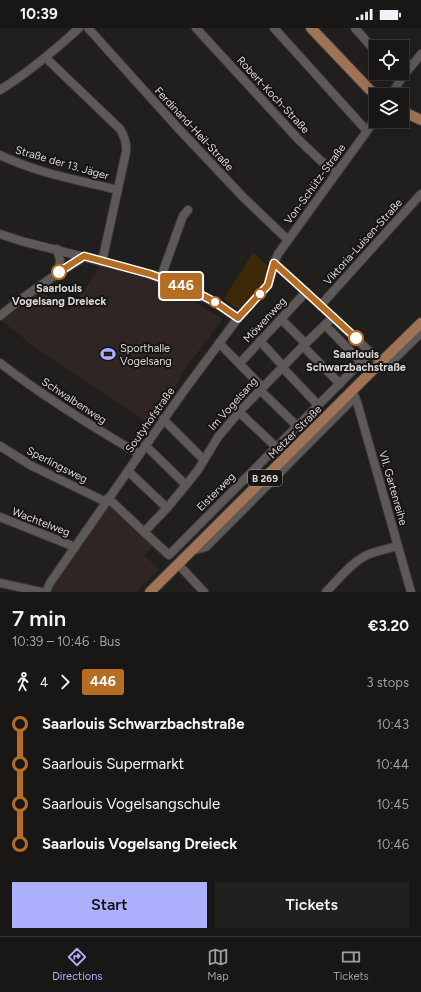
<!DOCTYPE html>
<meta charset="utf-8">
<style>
body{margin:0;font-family:Figtree,sans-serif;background:#221f1f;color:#f1f3f6;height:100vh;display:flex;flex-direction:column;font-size:15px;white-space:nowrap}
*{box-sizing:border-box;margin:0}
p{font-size:13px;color:#9f9fa1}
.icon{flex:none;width:22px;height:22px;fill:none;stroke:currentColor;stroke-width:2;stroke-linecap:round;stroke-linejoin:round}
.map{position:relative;height:564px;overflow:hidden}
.drawer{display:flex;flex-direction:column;background:#191616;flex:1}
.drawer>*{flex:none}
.badge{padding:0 8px;border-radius:3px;font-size:14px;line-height:26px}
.buttons{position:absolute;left:369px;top:12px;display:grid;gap:8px}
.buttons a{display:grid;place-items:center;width:40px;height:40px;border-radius:0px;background:#191616;box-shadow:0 4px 16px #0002,0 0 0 1px #373535;font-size:20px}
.map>.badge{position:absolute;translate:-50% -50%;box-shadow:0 0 0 2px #fff}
.legs{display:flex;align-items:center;gap:6px;height:44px;padding:0 12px;font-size:13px}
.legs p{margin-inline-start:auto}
.headline{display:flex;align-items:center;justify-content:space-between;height:68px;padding:0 12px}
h1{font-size:22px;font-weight:600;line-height:30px}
.cta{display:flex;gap:8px;margin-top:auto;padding:8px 12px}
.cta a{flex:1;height:46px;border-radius:0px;background:#acaffb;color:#111;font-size:16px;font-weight:600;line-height:46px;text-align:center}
.cta a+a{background:#221f1f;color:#f1f3f6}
ul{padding:0 12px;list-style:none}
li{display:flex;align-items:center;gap:14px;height:40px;font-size:15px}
li i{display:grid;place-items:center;width:6px;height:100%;margin:0 5px;background:currentColor}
li i::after{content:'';width:10px;height:10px;margin:-5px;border:3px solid;border-radius:50%;background:#191616}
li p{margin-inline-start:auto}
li:first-child i{background:linear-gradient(#0000 50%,currentColor 0)}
li:last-child i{background:linear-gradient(currentColor 50%,#0000 0)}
.status{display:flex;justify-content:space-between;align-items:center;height:28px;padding:0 20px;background:#191616;direction:ltr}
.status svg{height:11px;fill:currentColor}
.dock{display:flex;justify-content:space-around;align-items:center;height:56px;border-top:1px solid #373535;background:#191616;font-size:11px;color:#9f9fa1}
.dock a{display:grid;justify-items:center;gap:2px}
.dock .selected{color:#acaffb}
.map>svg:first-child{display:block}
</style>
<div class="status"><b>10:39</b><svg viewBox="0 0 49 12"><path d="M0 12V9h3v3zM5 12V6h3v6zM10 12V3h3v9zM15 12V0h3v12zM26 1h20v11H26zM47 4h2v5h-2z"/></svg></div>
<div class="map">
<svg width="421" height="564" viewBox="0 0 421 564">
<rect width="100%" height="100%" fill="#211e1e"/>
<g fill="#2f2624">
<polygon points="101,238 127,244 168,256 185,264 188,270 223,291 181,346 177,358 151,397 40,323 2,293 41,263 68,284"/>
<polygon points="112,476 154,517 144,527 159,541 137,564 52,564 57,553 100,489"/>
</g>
<polygon fill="#3d2908" points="253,225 268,238 266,251 262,259 240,281 236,280 224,271 226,267"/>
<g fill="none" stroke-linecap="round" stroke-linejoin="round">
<g stroke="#3c3939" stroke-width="10">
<g id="minor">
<polyline points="88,0 177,99 243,169 288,212"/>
<polyline points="196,0 299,112 320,132 336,145"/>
<polyline points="274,0 367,103"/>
<polyline points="355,0 376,24"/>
<path d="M46,30l74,71c5,8 7,14 6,23l-24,110"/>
<path d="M0,62c29,-18 54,-39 79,-62"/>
<polyline points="391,67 401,51 421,26"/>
<path d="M0,127c37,18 78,25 118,35"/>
<polyline points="0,206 21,213 84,229"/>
<polyline points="57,221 60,232 59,244"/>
<polyline points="274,235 306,264 386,339 421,305"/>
<polyline points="161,249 180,196 183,188 188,182"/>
<polyline points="320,278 421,166"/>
<path d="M0,288c26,-22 55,-41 84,-59 25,7 52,12 78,21 28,10 52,23 76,40"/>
<polyline points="281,291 305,315"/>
<polyline points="325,297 361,334"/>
<polyline points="260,313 283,338"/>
<polyline points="219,315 263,360"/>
<polyline points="303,318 340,356"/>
<path d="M0,335c44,34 91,63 139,91"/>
<polyline points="240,335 306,264"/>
<polyline points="282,339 318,377"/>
<polyline points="260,362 297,398"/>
<polyline points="353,366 357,374 411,564"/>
<polyline points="239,384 256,400 276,419"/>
<polyline points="163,391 204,432"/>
<polyline points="145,417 186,457"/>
<polyline points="0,418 32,438 106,474"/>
<polyline points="128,443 167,480"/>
<polyline points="108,470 144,504 169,527 371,324"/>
<polyline points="0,489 75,519"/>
<polyline points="144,504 167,480 186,457 198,442 218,409 239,384 303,318 333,289"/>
<polyline points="191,523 206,519 355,369"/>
<polyline points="178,536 204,564"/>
<polyline points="0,555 41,564"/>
<polyline points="46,564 50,555 75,519 183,364 238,290 268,257 274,235 278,226 367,103 376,90"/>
<path d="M326,564c12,-12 24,-28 39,-36 10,-5 23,-7 33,-10"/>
</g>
</g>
<g stroke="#3c3939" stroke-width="12">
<g id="major">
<polyline points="311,0 369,61 377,67"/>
<polyline points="402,83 421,92"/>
<polyline points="150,564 381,334 421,295"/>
</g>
</g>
<use href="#minor" stroke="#5c5958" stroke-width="8"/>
<use href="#major" stroke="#a17355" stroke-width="10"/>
</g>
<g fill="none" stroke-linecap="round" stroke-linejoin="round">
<g stroke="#fff" stroke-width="9">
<polyline id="line-1" points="59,244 84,228 150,246 172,254 188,260 215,274 238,290 268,257 274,235 306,264 356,310"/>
</g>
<use href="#line-1" stroke="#b56d23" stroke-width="6"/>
</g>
<defs>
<g id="stadium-bare" transform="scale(1.2)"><path d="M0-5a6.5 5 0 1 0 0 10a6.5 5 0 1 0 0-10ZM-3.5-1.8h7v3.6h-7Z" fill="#acaffb" stroke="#181514" stroke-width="2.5" paint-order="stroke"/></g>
</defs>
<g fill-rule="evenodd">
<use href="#stadium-bare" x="108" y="326"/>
</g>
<g fill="#fff" stroke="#b56d23" stroke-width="2">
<circle cx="59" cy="244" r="7"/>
<circle cx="260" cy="266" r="5"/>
<circle cx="215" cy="274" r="5"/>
<circle cx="356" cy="310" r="7"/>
</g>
<g text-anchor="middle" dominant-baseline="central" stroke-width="4" stroke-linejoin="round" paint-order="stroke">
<rect fill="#181514" stroke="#9e9c9c" stroke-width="1" x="248" y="442" width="34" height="16" rx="3"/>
<g font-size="10" font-weight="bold" fill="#d8d6d6">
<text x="265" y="450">B 269</text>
</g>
<g font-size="11" fill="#d8d6d6" stroke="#181514">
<text transform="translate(273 67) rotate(47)">Robert-Koch-Straße</text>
<text transform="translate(194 101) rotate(47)">Ferdinand-Heil-Straße</text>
<text transform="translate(62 135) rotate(16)">Straße der 13. Jäger</text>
<text transform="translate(315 156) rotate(-54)">Von-Schütz-Straße</text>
<text transform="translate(363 214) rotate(-48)">Viktoria-Luisen-Straße</text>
<text transform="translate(265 292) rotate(-47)">Möwenweg</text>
<text transform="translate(74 373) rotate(33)">Schwalbenweg</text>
<text transform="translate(233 376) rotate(-48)">Im Vogelsang</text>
<text transform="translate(150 392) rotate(-55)">Soutyhofstraße</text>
<text transform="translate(295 404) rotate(-45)">Metzer Straße</text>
<text transform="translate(57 437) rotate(27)">Sperlingsweg</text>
<text transform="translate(393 460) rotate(74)">VII. Gartenreihe</text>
<text transform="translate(216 464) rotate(-45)">Elsterweg</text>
<text transform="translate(41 494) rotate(21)">Wachtelweg</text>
</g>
<g font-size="11" font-weight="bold" fill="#d8d6d6" stroke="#181514">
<text x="59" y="260">Saarlouis<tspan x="59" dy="13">Vogelsang Dreieck</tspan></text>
<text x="356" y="326">Saarlouis<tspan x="356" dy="13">Schwarzbachstraße</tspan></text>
</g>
<g font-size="11" fill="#d8d6d6" stroke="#181514" text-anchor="start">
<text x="120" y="320">Sporthalle<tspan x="120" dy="13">Vogelsang</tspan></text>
</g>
</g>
</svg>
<div class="buttons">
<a><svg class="icon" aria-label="locate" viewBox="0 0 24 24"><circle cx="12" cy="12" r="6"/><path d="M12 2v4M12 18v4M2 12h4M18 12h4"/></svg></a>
<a><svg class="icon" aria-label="layers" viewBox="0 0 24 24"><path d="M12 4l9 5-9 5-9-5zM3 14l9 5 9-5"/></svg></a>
</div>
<b class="badge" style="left:181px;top:258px;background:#b56d23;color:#fff">446</b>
</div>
<section class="drawer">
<div class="headline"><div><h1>7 min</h1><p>10:39 – 10:46 · Bus</p></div><b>€3.20</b></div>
<div class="legs"><svg class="icon" aria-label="walk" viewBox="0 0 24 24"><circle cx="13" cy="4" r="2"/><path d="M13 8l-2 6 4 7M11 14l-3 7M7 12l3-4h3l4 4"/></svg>4<svg class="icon" aria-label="forward" viewBox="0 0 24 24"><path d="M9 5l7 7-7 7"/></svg><b class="badge" style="background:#b56d23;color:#fff">446</b><p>3 stops</p></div>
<ul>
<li><i style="color:#b56d23"></i><b>Saarlouis Schwarzbachstraße</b><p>10:43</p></li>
<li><i style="color:#b56d23"></i><span>Saarlouis Supermarkt</span><p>10:44</p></li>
<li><i style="color:#b56d23"></i><span>Saarlouis Vogelsangschule</span><p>10:45</p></li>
<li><i style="color:#b56d23"></i><b>Saarlouis Vogelsang Dreieck</b><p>10:46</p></li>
</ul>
<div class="cta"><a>Start</a><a>Tickets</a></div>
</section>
<nav class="dock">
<a class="selected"><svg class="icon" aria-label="directions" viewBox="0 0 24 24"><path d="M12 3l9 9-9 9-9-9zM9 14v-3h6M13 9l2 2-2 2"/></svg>Directions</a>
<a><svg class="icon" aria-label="map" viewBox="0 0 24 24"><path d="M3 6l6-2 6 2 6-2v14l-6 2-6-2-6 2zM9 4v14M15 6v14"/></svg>Map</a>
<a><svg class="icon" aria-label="tickets" viewBox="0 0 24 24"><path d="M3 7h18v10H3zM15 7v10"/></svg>Tickets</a>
</nav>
